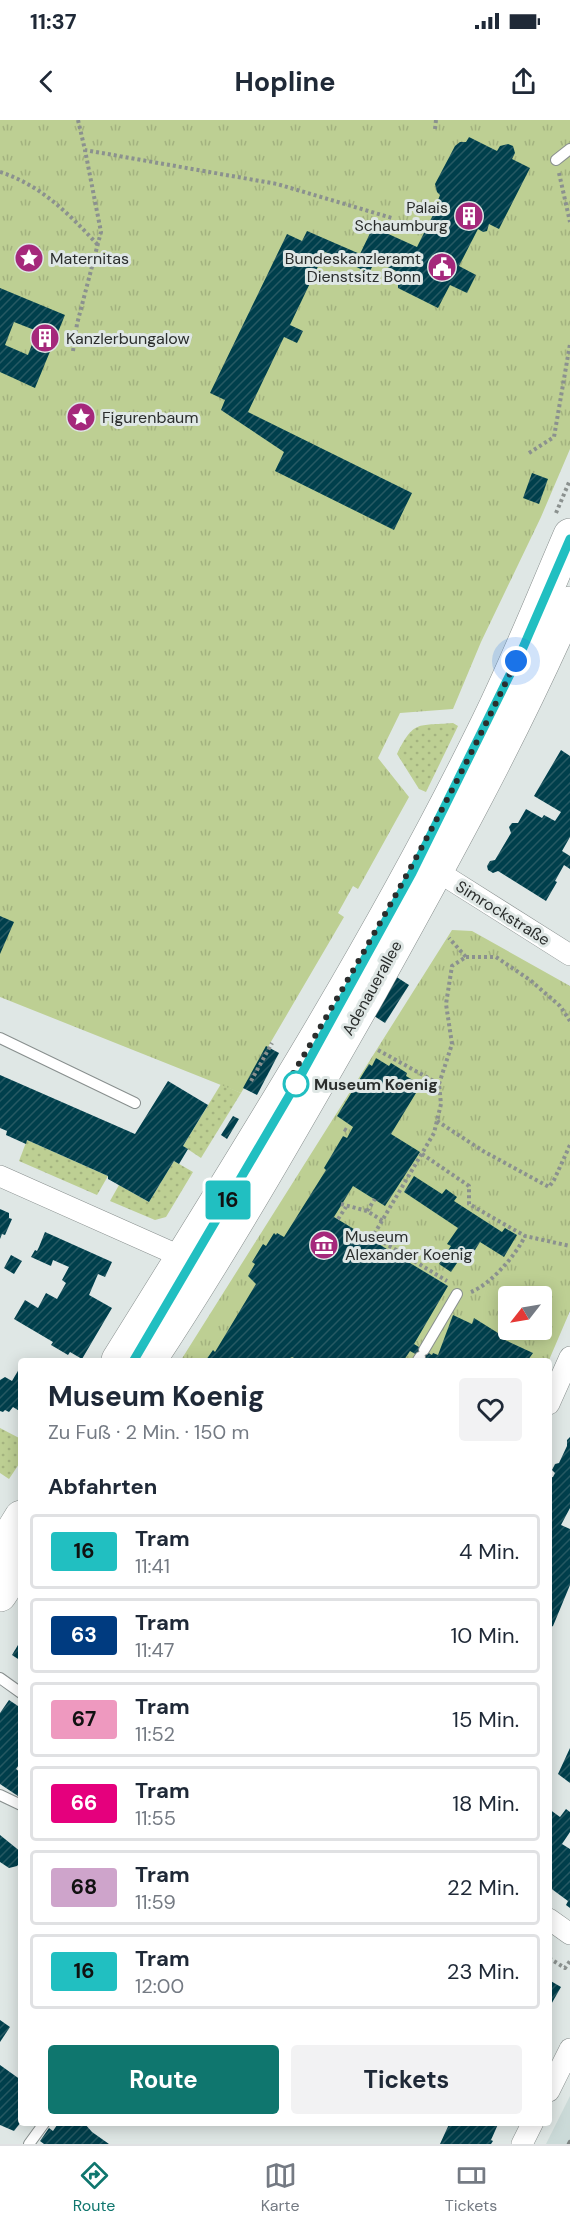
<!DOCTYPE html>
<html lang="de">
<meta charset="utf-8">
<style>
body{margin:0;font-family:"DM Sans",sans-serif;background:#f2f2f3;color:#1f2937;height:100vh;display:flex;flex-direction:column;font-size:22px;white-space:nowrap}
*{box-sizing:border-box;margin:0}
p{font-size:20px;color:#747a83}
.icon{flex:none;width:33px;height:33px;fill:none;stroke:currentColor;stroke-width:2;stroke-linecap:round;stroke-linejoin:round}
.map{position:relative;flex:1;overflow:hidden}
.panel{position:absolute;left:18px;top:1238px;width:534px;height:768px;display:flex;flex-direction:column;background:#fff;border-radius:6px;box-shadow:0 3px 15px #0003}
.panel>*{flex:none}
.badge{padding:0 12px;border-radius:4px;font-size:21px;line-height:39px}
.needle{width:39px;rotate:239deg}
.tools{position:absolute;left:498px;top:1166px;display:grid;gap:12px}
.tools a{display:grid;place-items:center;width:54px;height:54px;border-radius:6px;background:#fff;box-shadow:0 3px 15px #0003;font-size:30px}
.you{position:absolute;width:30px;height:30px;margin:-15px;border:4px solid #fff;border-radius:50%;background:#1a73e8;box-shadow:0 0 0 9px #1a73e833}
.map>.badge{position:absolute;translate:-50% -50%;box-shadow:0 0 0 3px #fff}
h2{padding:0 30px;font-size:22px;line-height:54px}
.round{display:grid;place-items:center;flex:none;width:63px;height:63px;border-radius:6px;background:#f2f2f3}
.head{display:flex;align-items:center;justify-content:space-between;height:102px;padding:0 30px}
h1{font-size:28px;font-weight:700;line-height:45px}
.button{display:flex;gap:12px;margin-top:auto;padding:12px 30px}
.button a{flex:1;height:69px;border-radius:6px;background:#0f766e;color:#fff;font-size:24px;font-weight:700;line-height:69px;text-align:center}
.button a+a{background:#f2f2f3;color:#1f2937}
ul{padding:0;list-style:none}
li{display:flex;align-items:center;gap:18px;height:75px;margin:0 12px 9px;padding:0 18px;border:3px solid #e0e1e3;border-radius:6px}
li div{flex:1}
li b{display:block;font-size:22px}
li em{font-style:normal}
li .badge{min-width:66px;font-weight:700;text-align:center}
.status{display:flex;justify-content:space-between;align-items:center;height:42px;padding:0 30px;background:#fff;direction:ltr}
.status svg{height:16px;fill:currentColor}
header{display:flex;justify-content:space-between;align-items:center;height:78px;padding:0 30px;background:#fff;font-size:27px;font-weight:700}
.tab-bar{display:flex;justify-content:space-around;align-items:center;height:84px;border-top:2px solid #e0e1e3;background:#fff;font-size:16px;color:#747a83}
.tab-bar a{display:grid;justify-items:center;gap:3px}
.tab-bar .current{color:#0f766e}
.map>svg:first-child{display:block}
</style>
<div class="status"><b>11:37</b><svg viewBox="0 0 49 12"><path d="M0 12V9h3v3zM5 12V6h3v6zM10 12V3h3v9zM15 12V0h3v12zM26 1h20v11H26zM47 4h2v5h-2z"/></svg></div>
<header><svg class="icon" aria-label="back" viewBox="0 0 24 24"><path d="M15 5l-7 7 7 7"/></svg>Hopline<svg class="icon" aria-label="share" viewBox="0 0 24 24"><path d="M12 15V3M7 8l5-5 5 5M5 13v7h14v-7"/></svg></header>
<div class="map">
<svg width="570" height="2024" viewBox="0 0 570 2024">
<defs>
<pattern id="grass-dots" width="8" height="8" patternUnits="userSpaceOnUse" patternTransform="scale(1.5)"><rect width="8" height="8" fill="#bdcf93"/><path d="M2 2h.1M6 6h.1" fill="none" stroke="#a3b27f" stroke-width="1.8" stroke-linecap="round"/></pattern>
<pattern id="park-tufts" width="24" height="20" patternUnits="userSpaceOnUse" patternTransform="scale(1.5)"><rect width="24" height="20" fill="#bdcf93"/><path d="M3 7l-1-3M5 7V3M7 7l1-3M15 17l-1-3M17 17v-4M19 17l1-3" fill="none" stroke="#a3b27f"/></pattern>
<pattern id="building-hatch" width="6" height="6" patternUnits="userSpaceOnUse" patternTransform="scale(1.5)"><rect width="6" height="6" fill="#003f4c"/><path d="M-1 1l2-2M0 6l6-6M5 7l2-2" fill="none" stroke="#265963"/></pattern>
</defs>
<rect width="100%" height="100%" fill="#dfe7e5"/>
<polygon fill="#cbdad8" points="570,1976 570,2024 546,2024"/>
<g fill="url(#grass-dots)">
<path d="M453,603l5,3 -32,66 -7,-3 -22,-35c17,-34 20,-28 56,-31z"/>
<polygon points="221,964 241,973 201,1038 183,1026"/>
<polygon points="27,1020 108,1056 97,1075 19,1041"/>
<polygon points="174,1041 193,1052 166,1097 155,1100 110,1081 119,1065 149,1082"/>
<polygon points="0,1308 21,1319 21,1341 9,1359 0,1353"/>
</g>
<g fill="url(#park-tufts)" fill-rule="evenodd">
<polygon points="0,0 570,0 570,329 541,397 481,522 453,589 400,593 378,638 409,677 358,769 353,766 338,793 344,797 241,973 0,877"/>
<path d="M452,810l20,1 98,55v325l-21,49h-368zM508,1176h34v33h-34z"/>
</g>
<g fill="url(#building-hatch)" fill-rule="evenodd">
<polygon points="469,17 497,31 500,26 508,24 513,26 515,33 512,39 530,48 499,109 489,104 487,111 483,112 478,109 459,146 476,155 467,173 450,165 438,188 398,168 398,162 392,156 396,151 375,141 369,153 325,132 290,205 303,211 297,223 284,217 248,292 412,373 394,410 275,351 284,332 221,290 225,280 210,273 287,114 302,121 307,111 360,134 373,107 417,127 440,81 438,80 440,75 437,72 435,64 455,26 460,22 466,22"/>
<path d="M0,168l65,27 -30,73 -35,-16zM14,202l23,9 -9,24 -23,-10z"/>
<polygon points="532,353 548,359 539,384 523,378"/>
<polygon points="561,630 570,636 570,717 562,731 570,736 570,749 564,745 555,761 557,762 546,781 498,751 493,753 488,750 487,746 490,741 495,740 511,713 509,707 512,703 518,703 526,689 542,698 544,695 555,701 561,692 534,676"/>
<polygon points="0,796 14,802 0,834"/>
<polygon points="395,856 409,865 385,903 371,894"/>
<polygon points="266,926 279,933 257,975 243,968"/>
<polygon points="376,938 389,946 391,943 407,953 406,956 418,963 413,971 416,973 391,1014 420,1032 385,1086 353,1066 334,1097 448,1166 414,1224 432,1235 433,1233 438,1235 453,1195 472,1204 474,1198 506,1218 505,1220 533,1233 528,1240 426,1240 410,1231 404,1240 298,1240 292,1237 286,1240 206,1240 213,1230 215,1232 256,1164 248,1156 255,1144 252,1142 263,1124 266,1126 274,1113 276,1115 277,1113 284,1117 326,1050 324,1048 343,1016 347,1018 353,1007 337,996 369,944 372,946"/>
<polygon points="0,955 135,1014 168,961 208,985 183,1026 188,1029 179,1044 174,1041 149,1082 108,1059 108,1056 27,1020 26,1024 6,1015 7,1011 0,1008"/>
<polygon points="233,996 239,999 227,1019 221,1015"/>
<polygon points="414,1056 442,1074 446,1069 457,1077 454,1081 502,1112 505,1108 517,1115 504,1137 480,1122 470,1138 463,1134 451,1152 439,1144 451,1126 447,1124 458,1108 404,1072"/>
<polygon points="0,1089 9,1093 9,1098 12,1099 5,1115 2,1114 0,1119"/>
<polygon points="45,1112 112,1142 105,1157 98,1154 89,1175 112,1188 82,1239 70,1232 68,1235 51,1225 53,1222 14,1199 25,1180 38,1188 46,1173 57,1179 66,1163 62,1160 69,1147 53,1140 51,1146 31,1137 35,1130 37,1131 39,1127"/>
<polygon points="11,1135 22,1141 14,1154 4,1148"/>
<polygon points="19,1249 21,1250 21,1292 13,1287 9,1292 5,1290 3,1292 0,1291 0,1260 5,1257 12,1261"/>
<polygon points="570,1317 570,1388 561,1405 570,1409 570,1465 553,1506 549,1508 549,1358 553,1357 555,1353 552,1350 555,1344 559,1343 567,1326 567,1320"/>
<polygon points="21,1520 21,1541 12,1535"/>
<polygon points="9,1580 21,1588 21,1642 16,1649 21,1653 21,1678 0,1664 0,1593"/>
<polygon points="570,1628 570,1663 558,1654"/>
<polygon points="549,1689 560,1697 566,1689 570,1692 570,1712 562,1724 570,1729 570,1788 566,1785 568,1781 549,1767"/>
<polygon points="0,1715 21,1732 21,1742 17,1746 9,1748 0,1742"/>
<polygon points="549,1860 561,1867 549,1888"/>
<polygon points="0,1900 10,1907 0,1922"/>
<polygon points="0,1945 21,1960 21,2002 14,2011 0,2005"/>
<polygon points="59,2002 85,2004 92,2012 109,2024 44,2024 40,2021 49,2008 53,2011"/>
<polygon points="450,2002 499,2002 491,2020 493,2021 491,2024 440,2024"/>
</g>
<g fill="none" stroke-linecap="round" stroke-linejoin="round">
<g stroke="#888f8e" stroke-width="12">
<g id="lane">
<polyline points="556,40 570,29"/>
<polyline points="0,918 135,983"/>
<polyline points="424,1230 457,1174"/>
<polyline points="418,1240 420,1237"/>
<polyline points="0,1558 21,1573"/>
<polyline points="0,1675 21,1685"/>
<polyline points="29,2024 45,2002"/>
</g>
</g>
<g stroke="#888f8e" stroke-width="22">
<g id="street">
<polyline points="437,751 570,835"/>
<polyline points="0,1056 191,1141"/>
<polyline points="549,1284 570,1237"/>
<polyline points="549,1799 570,1814"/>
<polyline points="549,1971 570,1929"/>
<polyline points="522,2024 533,2002"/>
</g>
</g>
<g stroke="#888f8e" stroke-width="34">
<g id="primary">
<path d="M118,1240c128,-206 259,-412 366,-630 32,-64 58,-130 86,-195"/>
<path d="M150,1240c79,-120 150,-245 221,-370 70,-126 141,-254 199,-387"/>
<polyline points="0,1431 21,1397"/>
<polyline points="0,1475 21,1443"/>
</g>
</g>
<g stroke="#8b918f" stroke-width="4" stroke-dasharray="3 3" stroke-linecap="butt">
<polyline points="78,0 85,30 277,64 392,98"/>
<polyline points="435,9 436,0"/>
<path d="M0,52c41,13 69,42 98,73"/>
<polyline points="559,53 570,102"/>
<polyline points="73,231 77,204 101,112 85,30"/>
<polyline points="529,333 554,317 570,224"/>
<polyline points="556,393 570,360"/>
<polyline points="466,837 496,837 530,860 560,886 570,901"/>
<polyline points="378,930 439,964 441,984 434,1013 373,1116 447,1161"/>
<polyline points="251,961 272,923"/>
<polyline points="439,964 452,924 446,884 452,846 466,837 449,818"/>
<polyline points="437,1001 483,1031 549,1067 554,1060 570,1025"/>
<polyline points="344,1009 349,1012"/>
<polyline points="422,1034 469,1066 469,1084 525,1116 570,1126"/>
<polyline points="341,1084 367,1091 383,1101"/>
<polyline points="367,1091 375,1079"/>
<polyline points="338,1099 346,1087"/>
<path d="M471,1172c20,-8 45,-37 54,-56"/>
<polyline points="549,1838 565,1848 570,1841"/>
</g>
<use href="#lane" stroke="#fff" stroke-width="10"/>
<use href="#street" stroke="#fff" stroke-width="21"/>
<use href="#primary" stroke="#fff" stroke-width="33"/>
<polyline stroke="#7d8381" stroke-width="4.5" points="569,2024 570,2022"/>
</g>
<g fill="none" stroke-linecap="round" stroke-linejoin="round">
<g stroke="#fff" stroke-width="14">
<polyline id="line" points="134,1240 296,964 412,753 522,530 570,419"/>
</g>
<use href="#line" stroke="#21bfc1" stroke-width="9"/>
<path stroke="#2b2e2d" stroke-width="6" stroke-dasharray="0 10.8" d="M296,964h-9c82,-139 161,-278 229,-423"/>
</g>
<defs>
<g id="building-disc" transform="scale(1.5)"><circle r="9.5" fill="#a5287b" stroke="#dfe7e5"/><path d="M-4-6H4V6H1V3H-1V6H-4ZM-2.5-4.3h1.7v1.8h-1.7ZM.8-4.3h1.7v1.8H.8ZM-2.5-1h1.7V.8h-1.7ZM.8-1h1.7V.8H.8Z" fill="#fff"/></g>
<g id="sight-disc" transform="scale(1.5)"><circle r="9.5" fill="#a5287b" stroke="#dfe7e5"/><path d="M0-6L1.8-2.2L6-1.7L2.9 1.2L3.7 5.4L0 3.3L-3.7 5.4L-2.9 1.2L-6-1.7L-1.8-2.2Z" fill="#fff"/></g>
<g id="civic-disc" transform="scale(1.5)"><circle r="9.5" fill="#a5287b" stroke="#dfe7e5"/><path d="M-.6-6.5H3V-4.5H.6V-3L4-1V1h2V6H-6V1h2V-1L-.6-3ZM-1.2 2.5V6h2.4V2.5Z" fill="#fff"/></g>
<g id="museum-disc" transform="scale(1.5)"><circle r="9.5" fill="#a5287b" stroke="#dfe7e5"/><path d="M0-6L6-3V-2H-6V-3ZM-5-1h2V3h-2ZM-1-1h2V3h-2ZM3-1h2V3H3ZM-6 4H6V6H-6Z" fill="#fff"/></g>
</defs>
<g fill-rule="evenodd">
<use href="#building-disc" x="469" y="96"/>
<use href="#sight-disc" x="29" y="138"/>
<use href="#civic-disc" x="442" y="147"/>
<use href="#building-disc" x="45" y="218"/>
<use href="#sight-disc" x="81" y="297"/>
<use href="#museum-disc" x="324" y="1125"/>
</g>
<circle fill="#fff" stroke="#21bfc1" stroke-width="3" cx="296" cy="964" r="12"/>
<g text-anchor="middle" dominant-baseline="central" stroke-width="6" stroke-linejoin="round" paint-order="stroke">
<g font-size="16" fill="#2b2e2d" stroke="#dfe7e5" text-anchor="start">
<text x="448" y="87" text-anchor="end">Palais<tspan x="448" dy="18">Schaumburg</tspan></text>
<text x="50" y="138">Maternitas</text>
<text x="421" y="138" text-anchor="end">Bundeskanzleramt<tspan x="421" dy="18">Dienstsitz Bonn</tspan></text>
<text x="66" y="218">Kanzlerbungalow</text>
<text x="102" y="297">Figurenbaum</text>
<text x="345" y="1116">Museum<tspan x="345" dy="18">Alexander Koenig</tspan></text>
</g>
<g font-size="16" fill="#2b2e2d" stroke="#dfe7e5">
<text transform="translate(503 793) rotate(32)">Simrockstraße</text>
<text transform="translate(372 868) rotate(-61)">Adenauerallee</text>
</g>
<g font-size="16" font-weight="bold" fill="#2b2e2d" stroke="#dfe7e5" text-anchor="start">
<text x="314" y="964">Museum Koenig</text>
</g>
</g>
</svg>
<div class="tools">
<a><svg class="needle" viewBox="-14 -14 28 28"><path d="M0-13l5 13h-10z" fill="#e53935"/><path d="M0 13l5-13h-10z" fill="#747a83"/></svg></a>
</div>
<div class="you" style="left:516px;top:541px"></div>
<b class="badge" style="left:228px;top:1080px;background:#21bfc1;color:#111">16</b>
<section class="panel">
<div class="head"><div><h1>Museum Koenig</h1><p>Zu Fuß · 2 Min. · 150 m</p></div><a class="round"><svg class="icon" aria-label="heart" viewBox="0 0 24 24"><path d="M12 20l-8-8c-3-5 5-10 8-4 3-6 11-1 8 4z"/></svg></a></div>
<h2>Abfahrten</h2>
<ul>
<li><span class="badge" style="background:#21bfc1;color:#111">16</span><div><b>Tram</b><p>11:41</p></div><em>4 Min.</em></li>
<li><span class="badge" style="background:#003b80;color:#fff">63</span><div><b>Tram</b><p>11:47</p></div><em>10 Min.</em></li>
<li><span class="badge" style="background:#ee99bf;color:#111">67</span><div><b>Tram</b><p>11:52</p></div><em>15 Min.</em></li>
<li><span class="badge" style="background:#e5007d;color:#fff">66</span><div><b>Tram</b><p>11:55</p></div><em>18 Min.</em></li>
<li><span class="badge" style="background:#cea4cb;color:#111">68</span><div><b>Tram</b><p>11:59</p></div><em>22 Min.</em></li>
<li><span class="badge" style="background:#21bfc1;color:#111">16</span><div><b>Tram</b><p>12:00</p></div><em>23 Min.</em></li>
</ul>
<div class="button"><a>Route</a><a>Tickets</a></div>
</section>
</div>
<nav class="tab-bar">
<a class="current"><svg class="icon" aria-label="directions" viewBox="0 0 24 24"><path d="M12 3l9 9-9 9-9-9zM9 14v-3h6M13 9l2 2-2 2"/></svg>Route</a>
<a><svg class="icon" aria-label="map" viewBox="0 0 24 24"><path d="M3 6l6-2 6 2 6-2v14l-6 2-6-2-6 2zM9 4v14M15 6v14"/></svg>Karte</a>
<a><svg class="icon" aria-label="tickets" viewBox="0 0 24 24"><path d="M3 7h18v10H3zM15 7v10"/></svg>Tickets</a>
</nav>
